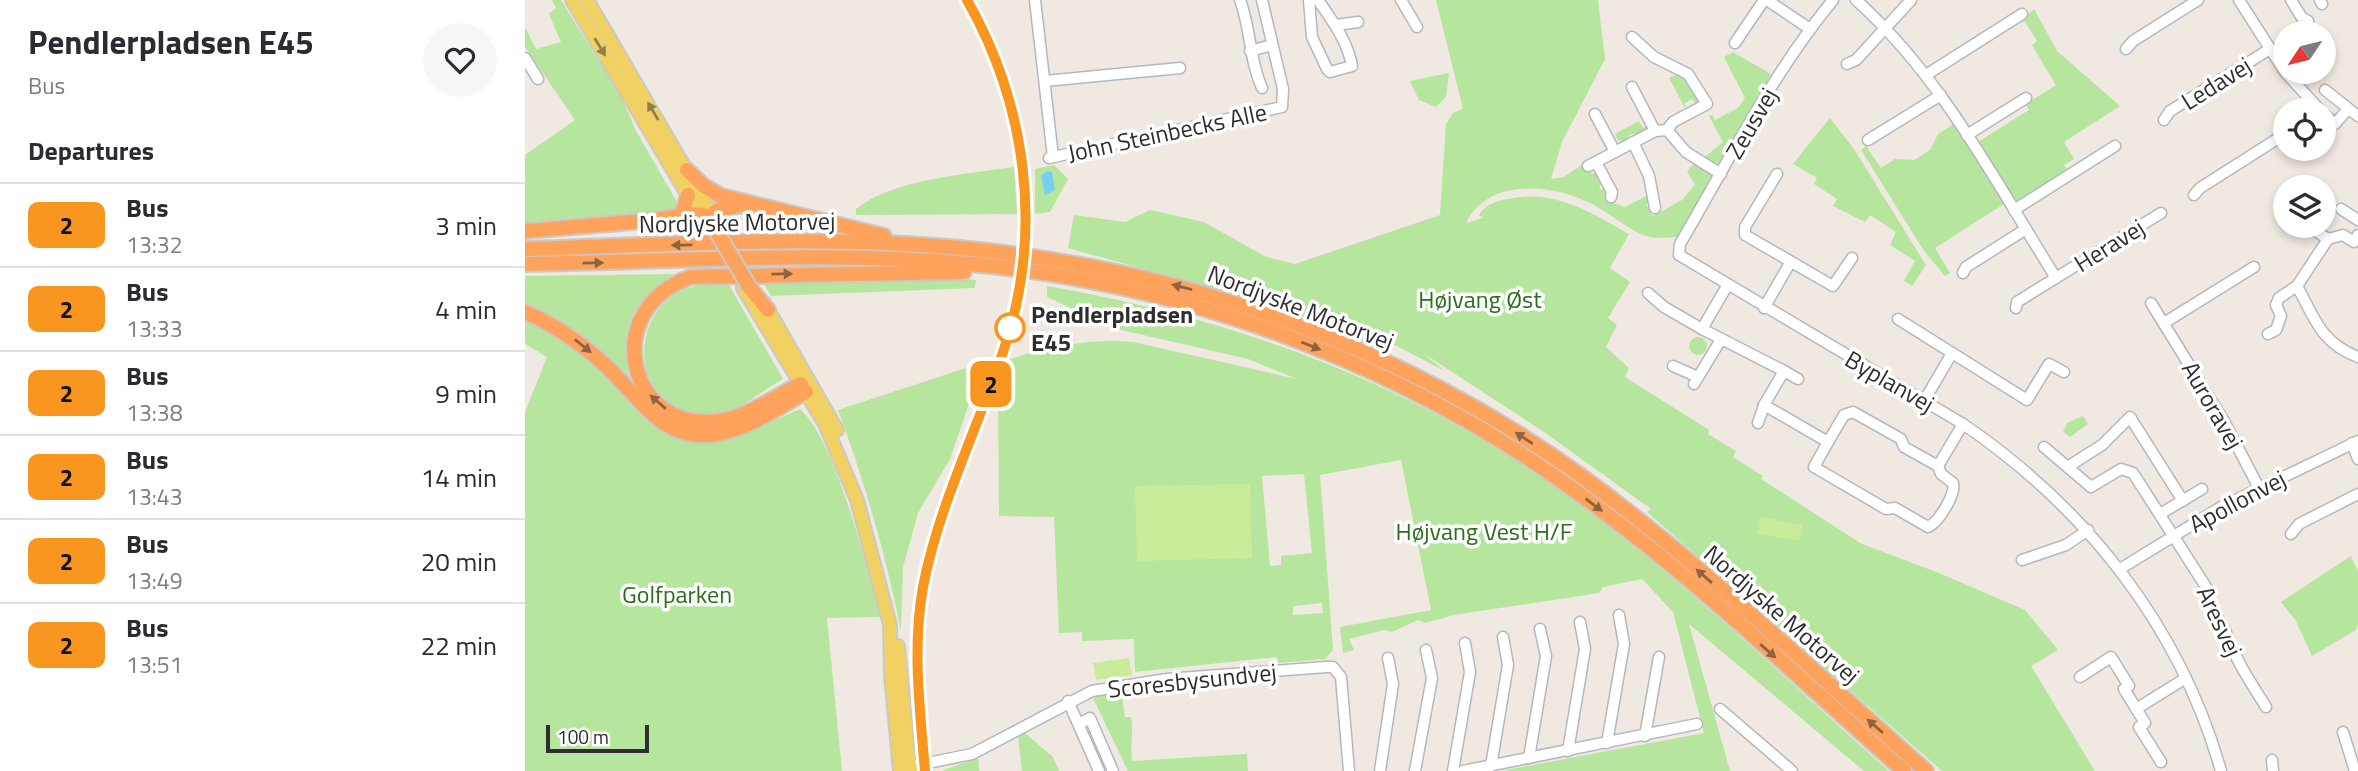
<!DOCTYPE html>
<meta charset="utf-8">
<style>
body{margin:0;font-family:"Titillium Web",sans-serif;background:#f7f7f7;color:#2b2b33;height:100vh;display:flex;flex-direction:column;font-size:26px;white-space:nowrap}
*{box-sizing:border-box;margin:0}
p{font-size:23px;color:#7c7c81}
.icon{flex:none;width:38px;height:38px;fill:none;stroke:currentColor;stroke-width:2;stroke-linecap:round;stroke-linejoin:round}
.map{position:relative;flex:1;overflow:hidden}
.sheet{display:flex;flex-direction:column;background:#fff;width:525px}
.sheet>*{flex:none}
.badge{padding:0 14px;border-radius:10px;font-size:24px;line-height:46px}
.needle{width:46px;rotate:235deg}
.fabs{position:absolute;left:1748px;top:21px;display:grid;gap:14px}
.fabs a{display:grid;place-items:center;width:63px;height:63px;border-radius:50%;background:#fff;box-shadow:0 4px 10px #0003;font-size:35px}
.scale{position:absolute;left:21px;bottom:18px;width:103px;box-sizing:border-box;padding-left:7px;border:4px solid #2e2e2e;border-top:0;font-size:19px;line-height:24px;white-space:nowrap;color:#2e2e2e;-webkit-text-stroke:5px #fff;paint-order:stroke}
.map>.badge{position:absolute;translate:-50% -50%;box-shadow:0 0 0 4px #fff}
h2{padding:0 28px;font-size:26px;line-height:63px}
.round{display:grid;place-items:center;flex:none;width:74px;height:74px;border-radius:37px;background:#f7f7f7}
.overview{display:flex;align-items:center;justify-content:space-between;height:119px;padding:0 28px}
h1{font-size:33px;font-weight:700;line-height:52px}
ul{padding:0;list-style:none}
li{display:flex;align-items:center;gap:21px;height:84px;padding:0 28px;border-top:2px solid #e1e1e2}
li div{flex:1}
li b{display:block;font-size:26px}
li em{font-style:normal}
li .badge{min-width:77px;font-weight:700;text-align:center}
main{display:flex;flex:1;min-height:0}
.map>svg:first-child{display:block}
</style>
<main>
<section class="sheet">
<div class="overview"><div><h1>Pendlerpladsen E45</h1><p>Bus</p></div><a class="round"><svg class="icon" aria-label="heart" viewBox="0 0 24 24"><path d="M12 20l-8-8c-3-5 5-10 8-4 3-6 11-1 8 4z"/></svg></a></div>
<h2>Departures</h2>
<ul>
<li><span class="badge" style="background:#f8961f;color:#111">2</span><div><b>Bus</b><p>13:32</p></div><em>3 min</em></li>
<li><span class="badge" style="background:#f8961f;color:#111">2</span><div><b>Bus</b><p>13:33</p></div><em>4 min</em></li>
<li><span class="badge" style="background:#f8961f;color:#111">2</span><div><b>Bus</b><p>13:38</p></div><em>9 min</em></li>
<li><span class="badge" style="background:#f8961f;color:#111">2</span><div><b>Bus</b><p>13:43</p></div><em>14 min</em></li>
<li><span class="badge" style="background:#f8961f;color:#111">2</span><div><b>Bus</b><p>13:49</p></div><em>20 min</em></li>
<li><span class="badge" style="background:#f8961f;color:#111">2</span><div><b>Bus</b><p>13:51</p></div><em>22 min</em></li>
</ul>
</section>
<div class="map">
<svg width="1833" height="771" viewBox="0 0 1833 771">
<rect width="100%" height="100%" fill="#efe9e1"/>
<g fill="#b6e59e" fill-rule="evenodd">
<polygon points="27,0 36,0 97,98 110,129 152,202 152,209 146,212 0,226 0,155 50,120 0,47 0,27 11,49 36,42 24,14 31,8"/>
<path d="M911,0h162l7,59 -43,83 -11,37 13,-2 22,-15 6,12 5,-2 6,11 -4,3 2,4 4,-3 4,6 -2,8 18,6 25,-13 1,7 -5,3 7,12 29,-16 13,-15 -8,-14 7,-7 19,12 -35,61c-9,0 -20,2 -28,0 -21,-5 -42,-26 -62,-35 -38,-18 -100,-24 -122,21l17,-5 -4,-3c5,-9 18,-15 28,-16 47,-10 83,13 122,35l-19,34 20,14 -22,36 9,7 -11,22 23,21 -4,9 84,53 -1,4 28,17 -3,6 30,19 -2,3 101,65 77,29 86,37 33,40 -27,16 64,105h-153l-295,-259 4,-3 -107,-77 -121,-79 22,18 -60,-31 -17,3 -92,-37 -208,-58 6,-33 51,7 25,-12 54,12 62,35 29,7 145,-49 6,-91 7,-11 10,-4z"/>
<polygon points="1509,9 1532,51 1595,106 1539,142 1549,159 1539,165 1543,171 1491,204 1453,142 1504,110 1501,104 1531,85 1507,45 1512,41 1498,19"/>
<polygon points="1208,52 1246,74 1192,169 1177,159 1198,142 1184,116 1187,115 1190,120 1213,108 1220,98 1199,57"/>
<polygon points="924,73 921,97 911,107 894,100 885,81"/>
<polygon points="1155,73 1163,78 1176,101 1171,105 1167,99 1160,103 1161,110 1144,78"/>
<polygon points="1305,118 1329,149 1401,265 1387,286 1379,281 1390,261 1365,245 1371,232 1345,215 1340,222 1308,206 1312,199 1289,184 1292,178 1268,164"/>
<polygon points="1114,121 1118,128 1123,125 1124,130 1112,137 1110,133 1103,136 1102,142 1093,140 1090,134"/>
<polygon points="1430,123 1479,204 1410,248 1425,273 1420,276 1399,251 1336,150 1341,146 1356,168 1370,159 1389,160 1405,150 1413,134"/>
<polygon points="529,165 543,179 525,212 510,214 510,169"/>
<path d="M489,167l3,47 -161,1v-6c37,-30 112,-35 158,-42z"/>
<path d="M148,274c-43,28 -55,57 -43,107 -32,-32 -64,-59 -105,-79v-26z"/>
<polygon points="425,278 451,280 450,288 246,296 236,279"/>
<path d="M204,285l54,94c-19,11 -40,28 -60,35 -12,4 -25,2 -37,-2 -60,-19 -53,-109 6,-125 11,-3 25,-1 37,-2z"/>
<path d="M522,286c151,26 299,74 432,152 152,89 279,217 410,333h-25l-175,-147 41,147h-229l203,-38 -31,-121 -31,-33 -39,8 -4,6 -145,22 -29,8 -7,-3 -26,12 -8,-2 -35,9 5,11 -11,3 -3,-26 91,-17 -30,-150 -81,15 13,175 -8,9 -47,4 -1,-6 -142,15 -1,-33 -52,2v-9l-23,1 -5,-116 -55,-1 -1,-125 12,-32c40,-12 81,-21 123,-17l164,37 -49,-20 -131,-30 -70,-32zM779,474l8,79 -31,3v9l-11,1 -8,-90zM797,603l1,10 -30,2v-9z"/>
<path d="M0,319l40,20 43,36 32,40 31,21 26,7 31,-2 72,-32c37,33 66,158 80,208l-53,1 15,153h-317v-359l22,-55 -22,-13z"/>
<circle cx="1173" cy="346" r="9"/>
<path d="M447,366l9,3 -31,90 -32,54 -15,54 -2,64c-15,-76 -36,-148 -63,-221z"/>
<polygon points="1558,416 1563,424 1545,437 1538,432 1542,423"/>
<polygon points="1826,556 1833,572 1833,625 1831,630 1787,656 1771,621 1756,602"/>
<path d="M596,691l4,26h6c3,15 -1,28 1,44l115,-7 1,17h-120l-35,-73z"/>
<polygon points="500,733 528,757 534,771 497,771 493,736"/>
<polygon points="453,758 454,771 417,771 421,769"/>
</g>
<g fill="#c9ec9a">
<polygon points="725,484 727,558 612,561 610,486"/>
<polygon points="1236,517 1277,525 1274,541 1232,534"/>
<polygon points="604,658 607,675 571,680 568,663"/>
</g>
<polygon fill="#75cff0" points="522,171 527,172 530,190 520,195 516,176"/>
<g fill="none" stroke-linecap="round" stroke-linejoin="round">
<g stroke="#b4b7c1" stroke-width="13">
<g id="minor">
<polyline points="510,0 528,157"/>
<path d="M715,0c11,29 9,59 22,88"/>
<path d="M784,0l3,37 15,32 3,3 22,-6c-4,-24 -20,-46 -34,-66"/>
<polyline points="876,0 892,27"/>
<polyline points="1242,0 1285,29"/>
<path d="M1308,0c-61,74 -105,162 -153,244l-1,11 284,169c123,84 217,202 258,347"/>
<path d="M1331,0c86,77 139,181 200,278"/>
<polyline points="1714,0 1760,72 1795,110"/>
<polyline points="1766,0 1777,18 1783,21"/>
<polyline points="1795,0 1797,4"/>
<polyline points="811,25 833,22"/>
<polyline points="1210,43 1239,0"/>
<polyline points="1601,49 1608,41 1673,0"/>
<polyline points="725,51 747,45"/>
<polyline points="0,58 13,79"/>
<polyline points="1322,64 1331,60 1386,0"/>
<polyline points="1401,75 1497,14"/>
<polyline points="520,81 655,68"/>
<polyline points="1107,87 1130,131"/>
<polyline points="1800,90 1833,116"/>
<polyline points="1070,114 1090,152"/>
<polyline points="1799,114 1810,124 1823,109"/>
<polyline points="1639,120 1645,111 1745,49"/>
<polyline points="1142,130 1161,152 1196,174"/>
<polyline points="1442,135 1501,98"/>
<polyline points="1343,140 1416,95"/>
<polyline points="1108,142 1124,176 1130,208"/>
<polyline points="524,158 757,107 758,89 737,0"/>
<polyline points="1071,162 1087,192 1086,197"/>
<polyline points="1063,166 1130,131 1142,130 1148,122 1182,104 1163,74 1129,57 1107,37"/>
<polyline points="1252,174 1220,227 1220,235 1308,286 1327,258"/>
<polyline points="1669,195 1675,188 1760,134"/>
<polyline points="1816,209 1833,220"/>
<polyline points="1489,210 1590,146"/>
<polyline points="1803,239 1818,235 1829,242 1833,235"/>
<polyline points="1438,273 1441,267 1501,229"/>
<polyline points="1202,286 1177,329 1259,371 1239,405 1303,442 1319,415 1328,412 1376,439 1379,447 1413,466 1438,424"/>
<path d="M1772,286c18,33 24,57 61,71"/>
<polyline points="1123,293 1139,307 1177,329"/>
<polyline points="1626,303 1700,423 1734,488"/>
<polyline points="1239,308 1265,263"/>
<polyline points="1491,308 1492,302 1636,213"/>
<polyline points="1373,319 1502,400 1524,364 1539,372"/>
<polyline points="1639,323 1729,267"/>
<polyline points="1743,334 1751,330 1756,316 1751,305 1754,298 1772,286 1803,239 1783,226"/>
<polyline points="1148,366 1173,377"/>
<polyline points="1259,371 1273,379"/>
<polyline points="1169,384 1195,341"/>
<polyline points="1399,401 1426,355"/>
<polyline points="1233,423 1239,405"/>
<path d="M1303,442l-14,25 72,42 9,-1 33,19c11,-5 28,-33 25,-44l-12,-9 -3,-8"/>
<polyline points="1827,443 1833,459"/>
<path d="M1519,447l47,40 30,-18 12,4 75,117c-1,20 13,28 19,45 9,26 24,48 39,72"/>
<polyline points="1544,466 1577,445 1605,417 1658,501"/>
<polyline points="1635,514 1677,489"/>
<polyline points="1766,534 1774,524 1833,494"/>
<polyline points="1497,560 1541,545 1563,530"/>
<polyline points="1595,569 1696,507 1833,441"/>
<polyline points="1555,677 1586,657 1604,686 1599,689 1620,723 1614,727 1636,762"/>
<polyline points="543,701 574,771"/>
<polyline points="1195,709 1267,771"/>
<polyline points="1611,709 1661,678"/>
<polyline points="554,724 565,718 588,771"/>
<polyline points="1818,732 1830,771"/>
<polyline points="1120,736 1134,657"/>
<polyline points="1082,743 1099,644 1094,615"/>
<polyline points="1043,751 1060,649 1055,622"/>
<polyline points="1004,758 1021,656 1015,629"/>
<polyline points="1747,760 1748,771"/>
<polyline points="393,765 447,754 567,691 642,679 801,667 808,667 816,677 824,771"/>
<polyline points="966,766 983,665 978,637"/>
<polyline points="855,771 868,684 863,658"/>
<polyline points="890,771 907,678 901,650"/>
<polyline points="928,771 945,672 940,643"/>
<polyline points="938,771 1172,724"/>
</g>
</g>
<g stroke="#c9c9c9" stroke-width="16">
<g id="major">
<polyline points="47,0 177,219"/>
<polyline points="62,0 192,223"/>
<polyline points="218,288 300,424 332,500 365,625 366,675 375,771"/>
<polyline points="239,303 312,430"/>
<polyline points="373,646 385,771"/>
<polyline points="392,771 397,765"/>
</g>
</g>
<g stroke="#c9c9c9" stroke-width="18">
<g id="highway">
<polyline points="162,170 179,186 196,196 359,236"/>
<polyline points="157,215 163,195"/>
<polyline points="178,222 193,210 217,205"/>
<polyline points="0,231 131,220 165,214 178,215 190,229"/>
<path d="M0,249c150,-4 304,-16 454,1 215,23 426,99 602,226 122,89 232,195 345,295"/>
<path d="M0,264c148,-2 298,-14 446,0 208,19 415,94 586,214 124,86 234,193 347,293"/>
<polyline points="225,288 243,310"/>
<path d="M0,312c30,13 56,31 80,53 35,32 58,79 113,69 31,-6 61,-27 88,-42"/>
<path d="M276,384c-26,12 -54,34 -83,37 -90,12 -120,-112 -27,-144l273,-5"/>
</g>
</g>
<use href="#minor" stroke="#fff" stroke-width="10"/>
<use href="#major" stroke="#f2d163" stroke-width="12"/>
<use href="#highway" stroke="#ffa35c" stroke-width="14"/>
<g stroke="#c9c9c9" stroke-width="18" stroke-linecap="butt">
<polyline id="highway-bridge" points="190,229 225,288"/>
</g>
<use href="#highway-bridge" stroke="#ffa35c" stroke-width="14"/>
</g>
<defs><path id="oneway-solid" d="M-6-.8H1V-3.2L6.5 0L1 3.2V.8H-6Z" transform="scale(1.75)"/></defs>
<g fill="#908048">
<use href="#oneway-solid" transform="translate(75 47) rotate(59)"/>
<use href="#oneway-solid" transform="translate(128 111) rotate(-120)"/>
</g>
<g fill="#8c6343">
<use href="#oneway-solid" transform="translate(157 245) rotate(179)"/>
<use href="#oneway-solid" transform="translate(68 263) rotate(-1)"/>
<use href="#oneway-solid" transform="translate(257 274) rotate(-1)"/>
<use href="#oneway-solid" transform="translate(657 287) rotate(-166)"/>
<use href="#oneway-solid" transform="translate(58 346) rotate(39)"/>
<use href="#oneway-solid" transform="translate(786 346) rotate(22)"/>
<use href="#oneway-solid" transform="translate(133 402) rotate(-139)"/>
<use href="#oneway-solid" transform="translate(999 438) rotate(-147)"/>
<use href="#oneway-solid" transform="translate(1069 505) rotate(37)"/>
<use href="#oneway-solid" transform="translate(1179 576) rotate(-139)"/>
<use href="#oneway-solid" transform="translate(1243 651) rotate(41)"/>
<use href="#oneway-solid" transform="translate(1350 726) rotate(-139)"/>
</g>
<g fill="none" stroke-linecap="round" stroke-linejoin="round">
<g stroke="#fff" stroke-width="16">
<path id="line" d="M400,771c-5,-61 -13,-123 -2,-184 16,-83 56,-161 82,-241 38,-116 22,-240 -38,-346"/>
</g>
<use href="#line" stroke="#f8961f" stroke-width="10"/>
</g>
<circle fill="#fff" stroke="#f8961f" stroke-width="3.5" cx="485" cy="328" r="14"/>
<g text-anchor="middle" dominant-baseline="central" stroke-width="7" stroke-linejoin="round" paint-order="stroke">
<g font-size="24" fill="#2e2e2e" stroke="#fff">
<text transform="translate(1691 83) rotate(-32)">Ledavej</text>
<text transform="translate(1226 123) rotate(-60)">Zeusvej</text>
<text transform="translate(642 132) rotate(-12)">John Steinbecks Alle</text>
<text transform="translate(212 222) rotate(-1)">Nordjyske Motorvej</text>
<text transform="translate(1584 245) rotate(-32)">Heravej</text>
<text transform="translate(776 307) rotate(21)">Nordjyske Motorvej</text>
<text transform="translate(1365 381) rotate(30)">Byplanvej</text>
<text transform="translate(1688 405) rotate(60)">Auroravej</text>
<text transform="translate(1712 501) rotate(-28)">Apollonvej</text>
<text transform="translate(1257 614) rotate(41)">Nordjyske Motorvej</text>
<text transform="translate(1695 621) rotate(65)">Aresvej</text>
<text transform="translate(667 680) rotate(-6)">Scoresbysundvej</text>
</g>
<g font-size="24" fill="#2c6e1b" stroke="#fff">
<text x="955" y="299">Højvang Øst</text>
<text x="959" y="531">Højvang Vest H/F</text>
<text x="152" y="594">Golfparken</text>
</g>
<g font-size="24" font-weight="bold" fill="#2e2e2e" stroke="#fff" text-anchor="start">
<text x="506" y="314">Pendlerpladsen<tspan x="506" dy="28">E45</tspan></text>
</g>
</g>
</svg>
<div class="fabs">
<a><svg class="needle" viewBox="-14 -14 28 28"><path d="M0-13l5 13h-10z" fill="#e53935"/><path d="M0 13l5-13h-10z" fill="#7c7c81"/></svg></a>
<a><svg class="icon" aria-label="locate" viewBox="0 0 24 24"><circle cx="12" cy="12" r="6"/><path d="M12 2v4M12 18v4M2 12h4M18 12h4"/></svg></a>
<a><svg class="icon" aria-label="layers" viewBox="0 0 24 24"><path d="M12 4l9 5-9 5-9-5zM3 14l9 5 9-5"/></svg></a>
</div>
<div class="scale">100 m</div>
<b class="badge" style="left:466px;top:384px;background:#f8961f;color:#111">2</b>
</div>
</main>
